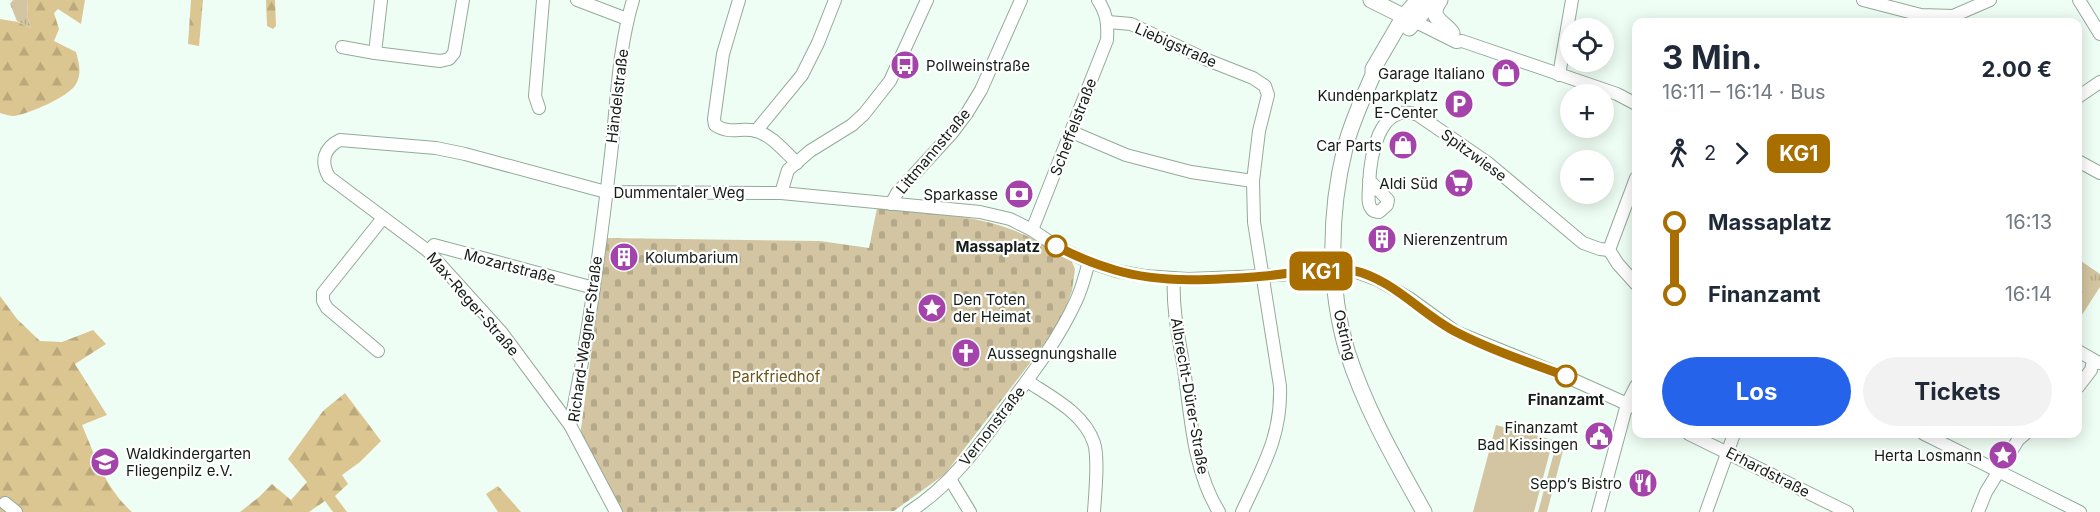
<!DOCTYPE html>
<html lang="de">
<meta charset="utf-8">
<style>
body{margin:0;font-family:Inter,sans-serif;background:#f2f2f3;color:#1f2937;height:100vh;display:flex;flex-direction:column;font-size:22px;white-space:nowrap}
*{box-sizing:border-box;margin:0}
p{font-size:20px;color:#747a83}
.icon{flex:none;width:33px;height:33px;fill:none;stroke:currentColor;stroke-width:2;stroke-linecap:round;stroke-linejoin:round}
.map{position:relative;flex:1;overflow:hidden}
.drawer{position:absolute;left:1632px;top:18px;width:450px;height:420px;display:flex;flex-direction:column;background:#fff;border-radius:12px;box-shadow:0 3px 15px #0003}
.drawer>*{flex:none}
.badge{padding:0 12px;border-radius:9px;font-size:21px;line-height:39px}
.buttons{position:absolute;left:1560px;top:18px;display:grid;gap:12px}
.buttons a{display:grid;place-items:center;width:54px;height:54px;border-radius:50%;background:#fff;box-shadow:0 3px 15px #0003;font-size:30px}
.map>.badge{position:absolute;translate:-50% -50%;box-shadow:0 0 0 3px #fff}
.legs{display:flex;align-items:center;gap:9px;height:66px;padding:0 30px;font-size:20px}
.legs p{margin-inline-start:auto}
.head{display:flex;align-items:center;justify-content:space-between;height:102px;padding:0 30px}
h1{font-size:33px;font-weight:700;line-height:45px}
.button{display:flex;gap:12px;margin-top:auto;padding:12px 30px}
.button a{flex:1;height:69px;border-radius:36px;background:#2563eb;color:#fff;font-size:24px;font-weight:700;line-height:69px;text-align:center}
.button a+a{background:#f2f2f3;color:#1f2937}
ul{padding:0 30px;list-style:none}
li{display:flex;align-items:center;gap:21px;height:72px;font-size:22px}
li i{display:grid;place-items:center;width:9px;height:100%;margin:0 8px;background:currentColor}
li i::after{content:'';width:15px;height:15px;margin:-8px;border:4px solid;border-radius:50%;background:#fff}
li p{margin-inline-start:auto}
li:first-child i{background:linear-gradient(#0000 50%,currentColor 0)}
li:last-child i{background:linear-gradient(currentColor 50%,#0000 0)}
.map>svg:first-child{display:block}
</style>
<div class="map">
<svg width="2100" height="512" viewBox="0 0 2100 512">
<defs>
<pattern id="grass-tufts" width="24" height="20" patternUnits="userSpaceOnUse" patternTransform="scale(1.5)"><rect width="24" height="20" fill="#d3c5a1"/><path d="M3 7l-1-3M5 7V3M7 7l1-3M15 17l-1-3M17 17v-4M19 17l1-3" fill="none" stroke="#b4a98a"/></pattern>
<pattern id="forest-firs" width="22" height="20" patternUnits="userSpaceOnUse" patternTransform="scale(1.5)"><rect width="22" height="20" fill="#dbc591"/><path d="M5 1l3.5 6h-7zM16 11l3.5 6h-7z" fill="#bba97c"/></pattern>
<pattern id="cemetery-stones" width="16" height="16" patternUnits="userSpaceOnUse" patternTransform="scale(1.5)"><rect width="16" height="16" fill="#d3c5a1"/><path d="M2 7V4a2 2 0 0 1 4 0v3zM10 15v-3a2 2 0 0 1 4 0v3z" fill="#b4a98a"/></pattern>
</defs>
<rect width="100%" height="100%" fill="#effef4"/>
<g fill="url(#grass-tufts)">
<polygon points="13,0 28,0 27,15 31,28 17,21 10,4"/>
<polygon points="2078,259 2100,274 2100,287 2078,321"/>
</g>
<g fill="url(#forest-firs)">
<path d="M28,0h57l-4,24 -23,-15 -4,4 5,16 -5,12 22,11c3,11 6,22 0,32 -7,13 -48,30 -62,32 -4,0 -10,-2 -14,-3v-94l18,3 13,6 -4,-13z"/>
<polygon points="191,0 203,0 199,46 188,44"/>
<polygon points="266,0 275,0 276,26 273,29 267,26"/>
<path d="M0,296l17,23 23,22 22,1 31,-12 13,14 -31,20 32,51 -25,10c13,31 24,64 50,87h-132z"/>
<polygon points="345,393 381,441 360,462 342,475 348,484 335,496 347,512 333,512 325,501 309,512 240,512 259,497 272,484 291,500 307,482 288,459 323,411"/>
<polygon points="498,486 521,512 498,512 486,494"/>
</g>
<path fill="url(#cemetery-stones)" d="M877,208c42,5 96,6 136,22 19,7 36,18 54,27l5,5 3,7 -3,22 -10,26 -16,25 -101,132 -51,37 -274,1 -40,-76 27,-198 213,3 49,7z"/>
<g fill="#d3c5a1">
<polygon points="1496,425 1553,440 1534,512 1473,512"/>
<polygon points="1556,445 1564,447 1547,512 1538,512"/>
</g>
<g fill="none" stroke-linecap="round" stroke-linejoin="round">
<g stroke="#93aa9b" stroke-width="14">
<g id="minor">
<polyline points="381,0 375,53 440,61 449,59 454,53 463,0"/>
<polyline points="577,0 627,19"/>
<path d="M739,0l-16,54 -9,65 1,6c15,10 26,2 41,6 16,4 29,21 41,32"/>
<polyline points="1863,0 1921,15 1953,16 1990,0"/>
<polyline points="2079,0 2100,34"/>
<polyline points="1414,21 1456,42 1462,41 1617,94 1636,104"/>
<path d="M1108,22l23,2 74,35 48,19 12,8 3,9 -9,36 -6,50 1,41 26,164c2,50 -18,82 -38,126"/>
<polyline points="342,47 375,53"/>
<polyline points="1559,75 1572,0"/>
<polyline points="2078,97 2100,82"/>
<polyline points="539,108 535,96 543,0"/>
<polyline points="756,131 802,75 818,43 835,0"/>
<polyline points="1072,132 1126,155 1191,172 1253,181"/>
<polyline points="2078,161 2100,173"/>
<polyline points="1636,178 1609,250 1618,264 1636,284"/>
<path d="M1369,180l19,20 -1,5 -8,7c-5,-1 -6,0 -8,-4 -4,-5 -2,-16 -2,-23 1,-26 9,-85 49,-70l70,48 95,80 17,6 9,1"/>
<polyline points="781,193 788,170 810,151 852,125 864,114 890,81 927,0"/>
<polyline points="891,204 897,193 952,133 967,113 981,90 1021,0"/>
<path d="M1032,230l75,-190c1,-16 0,-26 -9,-40"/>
<polyline points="428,251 434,245 594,288"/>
<path d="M1174,278c-2,30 5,61 10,91 7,48 9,101 35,143"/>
<polyline points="378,351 327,308 323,301 323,293 383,218"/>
<polyline points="2078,351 2099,363"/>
<path d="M1027,381c24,16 57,32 67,62 5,15 1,52 0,69"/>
<polyline points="2078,387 2091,370 2093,361"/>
<path d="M570,425c18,-86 30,-175 40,-262 7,-55 7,-110 23,-163"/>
<polyline points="1689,434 1847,512"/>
<polyline points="1924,434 2080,512"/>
<polyline points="950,479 970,512"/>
<polyline points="5,503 16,512"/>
<path d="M616,512l-46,-87 -68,-92 -74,-82 -99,-74c-9,-16 -5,-29 11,-37l96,8 29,6 141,38 175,1 199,19 30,7 22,11 24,16 33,16 28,9 27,5 44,3 75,-3 88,-6 27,10 31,18 47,34 111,45 69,31"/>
<path d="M909,512c43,-27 73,-70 102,-110 24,-32 48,-64 65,-101 6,-12 9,-26 13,-39"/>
<polyline points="1598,512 1627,404 1636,386"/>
<polyline points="1706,512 1734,434"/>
<polyline points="1978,512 1986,492 2018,440 2025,434"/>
</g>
</g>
<g stroke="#93aa9b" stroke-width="17">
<g id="major">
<polyline points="1371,0 1411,20"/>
<path d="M1418,0l-14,16 -31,53v6c-10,23 -22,48 -28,73 -16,65 -17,139 2,203 18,57 48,109 77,161"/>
<path d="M1440,0c-13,18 3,21 12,33"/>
<polyline points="1409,28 1434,0"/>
</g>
</g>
<use href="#minor" stroke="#fff" stroke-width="12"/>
<use href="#major" stroke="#fff" stroke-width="15"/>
</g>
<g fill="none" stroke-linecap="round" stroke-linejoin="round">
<g stroke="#fff" stroke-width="14">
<path id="line-1" d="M1056,246c19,10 38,18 59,24 47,14 101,10 150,6 22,-2 66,-10 86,-6 41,8 70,44 105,62 35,18 74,31 110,44"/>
</g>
<use href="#line-1" stroke="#a86e00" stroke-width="9"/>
</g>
<defs>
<g id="bus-disc" transform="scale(1.5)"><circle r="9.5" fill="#a444ab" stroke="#fff"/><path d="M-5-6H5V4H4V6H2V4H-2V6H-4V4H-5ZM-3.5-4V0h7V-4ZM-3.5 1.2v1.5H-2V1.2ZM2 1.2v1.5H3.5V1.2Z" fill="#fff"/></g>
<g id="shop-disc" transform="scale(1.5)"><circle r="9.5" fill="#a444ab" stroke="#fff"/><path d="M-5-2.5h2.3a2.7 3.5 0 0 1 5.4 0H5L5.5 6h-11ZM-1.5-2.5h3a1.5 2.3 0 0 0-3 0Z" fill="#fff"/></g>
<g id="parking-disc" transform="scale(1.5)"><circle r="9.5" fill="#a444ab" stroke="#fff"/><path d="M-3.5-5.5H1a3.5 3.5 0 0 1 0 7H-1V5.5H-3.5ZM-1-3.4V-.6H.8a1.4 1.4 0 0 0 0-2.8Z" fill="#fff"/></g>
<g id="supermarket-disc" transform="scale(1.5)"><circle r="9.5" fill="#a444ab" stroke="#fff"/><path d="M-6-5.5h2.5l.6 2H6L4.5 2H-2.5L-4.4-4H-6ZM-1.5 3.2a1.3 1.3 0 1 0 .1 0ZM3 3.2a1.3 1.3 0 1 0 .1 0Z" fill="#fff"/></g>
<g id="bank-disc" transform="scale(1.5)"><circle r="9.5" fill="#a444ab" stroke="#fff"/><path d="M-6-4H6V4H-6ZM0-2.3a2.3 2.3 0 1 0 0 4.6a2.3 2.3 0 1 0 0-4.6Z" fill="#fff"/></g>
<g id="building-disc" transform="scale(1.5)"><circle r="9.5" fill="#a444ab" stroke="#fff"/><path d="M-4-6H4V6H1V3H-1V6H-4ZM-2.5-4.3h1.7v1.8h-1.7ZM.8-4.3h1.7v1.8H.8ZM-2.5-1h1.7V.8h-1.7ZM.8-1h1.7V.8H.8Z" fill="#fff"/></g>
<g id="sight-disc" transform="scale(1.5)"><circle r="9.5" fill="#a444ab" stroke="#fff"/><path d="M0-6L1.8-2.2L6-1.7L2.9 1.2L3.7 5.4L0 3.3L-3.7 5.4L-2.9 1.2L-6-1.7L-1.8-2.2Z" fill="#fff"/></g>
<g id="church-disc" transform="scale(1.5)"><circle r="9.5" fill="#a444ab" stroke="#fff"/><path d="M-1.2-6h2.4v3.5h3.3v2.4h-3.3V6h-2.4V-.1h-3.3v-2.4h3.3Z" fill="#fff"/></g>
<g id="civic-disc" transform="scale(1.5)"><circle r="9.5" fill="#a444ab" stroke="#fff"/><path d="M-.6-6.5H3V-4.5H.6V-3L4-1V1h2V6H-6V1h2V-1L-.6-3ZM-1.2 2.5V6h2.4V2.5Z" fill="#fff"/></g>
<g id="school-disc" transform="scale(1.5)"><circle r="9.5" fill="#a444ab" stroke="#fff"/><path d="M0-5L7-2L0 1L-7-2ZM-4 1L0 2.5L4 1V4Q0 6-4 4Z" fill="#fff"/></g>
<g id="restaurant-disc" transform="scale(1.5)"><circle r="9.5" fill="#a444ab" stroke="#fff"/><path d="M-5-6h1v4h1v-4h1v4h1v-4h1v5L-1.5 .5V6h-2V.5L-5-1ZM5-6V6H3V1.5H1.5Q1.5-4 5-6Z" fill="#fff"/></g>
</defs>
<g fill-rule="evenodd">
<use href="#bus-disc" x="905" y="65"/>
<use href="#shop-disc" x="1506" y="73"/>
<use href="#parking-disc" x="1459" y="104"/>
<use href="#shop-disc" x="1403" y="145"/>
<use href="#supermarket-disc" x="1459" y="183"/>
<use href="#bank-disc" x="1019" y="194"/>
<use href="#building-disc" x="1382" y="239"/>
<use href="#building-disc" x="624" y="257"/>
<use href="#sight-disc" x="932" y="308"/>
<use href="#church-disc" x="966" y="353"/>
<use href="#civic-disc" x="1599" y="436"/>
<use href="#sight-disc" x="2003" y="455"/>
<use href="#school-disc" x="105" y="462"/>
<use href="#restaurant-disc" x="1643" y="483"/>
</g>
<g fill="#fff" stroke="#a86e00" stroke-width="3">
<circle cx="1056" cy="246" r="10"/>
<circle cx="1566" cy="376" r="10"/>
</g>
<g text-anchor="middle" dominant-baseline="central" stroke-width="4.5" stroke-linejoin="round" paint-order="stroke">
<g font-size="15" fill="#141d17" stroke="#fff">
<text transform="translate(1176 45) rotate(24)">Liebigstraße</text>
<text transform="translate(617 96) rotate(-83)">Händelstraße</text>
<text transform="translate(1073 127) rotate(-69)">Scheffelstraße</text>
<text transform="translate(933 151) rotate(-50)">Littmannstraße</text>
<text transform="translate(1474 155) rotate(36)">Spitzwiese</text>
<text x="679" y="192">Dummentaler Weg</text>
<text transform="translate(510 266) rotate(15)">Mozartstraße</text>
<text transform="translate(473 304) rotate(49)">Max-Reger-Straße</text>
<text transform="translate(1345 335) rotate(76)">Ostring</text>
<text transform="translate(585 339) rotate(-82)">Richard-Wagner-Straße</text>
<text transform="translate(1190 396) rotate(80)">Albrecht-Dürer-Straße</text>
<text transform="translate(992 426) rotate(-52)">Vernonstraße</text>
<text transform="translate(1768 472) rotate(27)">Erhardstraße</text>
</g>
<g font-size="15" fill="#141d17" stroke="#fff" text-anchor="end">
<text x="926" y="65" text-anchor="start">Pollweinstraße</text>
<text x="1485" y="73">Garage Italiano</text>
<text x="1438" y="95">Kundenparkplatz<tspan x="1438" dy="17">E-Center</tspan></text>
<text x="1382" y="145">Car Parts</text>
<text x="1438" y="183">Aldi Süd</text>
<text x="998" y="194">Sparkasse</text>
<text x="1403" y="239" text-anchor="start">Nierenzentrum</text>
<text x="645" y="257" text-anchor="start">Kolumbarium</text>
<text x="953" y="299" text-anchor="start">Den Toten<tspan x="953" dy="17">der Heimat</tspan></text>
<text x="987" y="353" text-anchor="start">Aussegnungshalle</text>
<text x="1578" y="427">Finanzamt<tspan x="1578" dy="17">Bad Kissingen</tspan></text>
<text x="126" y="453" text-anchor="start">Waldkindergarten<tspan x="126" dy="17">Fliegenpilz e.V.</tspan></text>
<text x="1982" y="455">Herta Losmann</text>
<text x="1622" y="483">Sepp’s Bistro</text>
</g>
<g font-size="15" font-weight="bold" fill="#141d17" stroke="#fff" text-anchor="end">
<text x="1040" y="246">Massaplatz</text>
<text x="1566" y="399" text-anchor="middle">Finanzamt</text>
</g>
<g font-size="15" fill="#6a5416" stroke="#fff">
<text x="776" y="376">Parkfriedhof</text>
</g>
</g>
</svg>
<div class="buttons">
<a><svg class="icon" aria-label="locate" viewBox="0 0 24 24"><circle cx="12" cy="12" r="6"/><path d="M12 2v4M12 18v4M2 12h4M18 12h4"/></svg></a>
<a>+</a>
<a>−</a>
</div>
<b class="badge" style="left:1321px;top:271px;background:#a86e00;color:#fff">KG1</b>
<section class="drawer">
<div class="head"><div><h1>3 Min.</h1><p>16:11 – 16:14 · Bus</p></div><b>2.00 €</b></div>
<div class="legs"><svg class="icon" aria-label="walk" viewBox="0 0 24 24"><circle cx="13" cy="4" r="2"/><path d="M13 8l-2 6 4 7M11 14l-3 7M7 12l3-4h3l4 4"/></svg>2<svg class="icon" aria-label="forward" viewBox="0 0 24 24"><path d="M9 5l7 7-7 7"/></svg><b class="badge" style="background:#a86e00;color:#fff">KG1</b></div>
<ul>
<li><i style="color:#a86e00"></i><b>Massaplatz</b><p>16:13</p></li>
<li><i style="color:#a86e00"></i><b>Finanzamt</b><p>16:14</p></li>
</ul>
<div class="button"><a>Los</a><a>Tickets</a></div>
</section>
</div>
